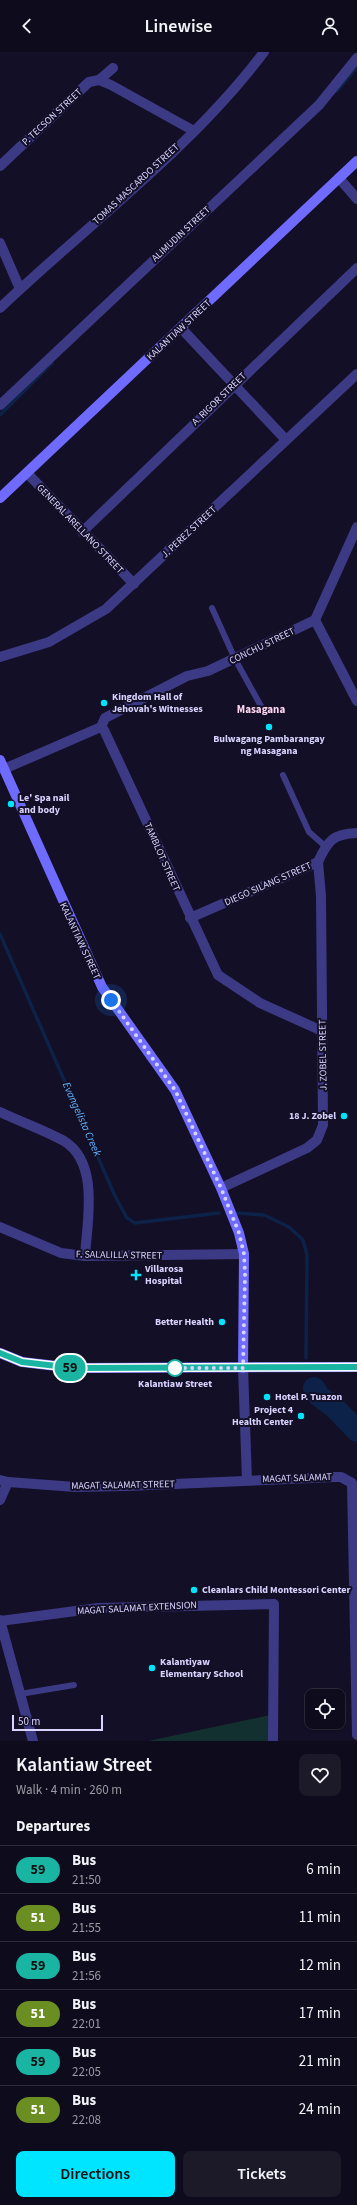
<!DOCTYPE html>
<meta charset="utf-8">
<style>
body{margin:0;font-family:"Source Sans 3",sans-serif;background:#1c1929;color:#f1f3f6;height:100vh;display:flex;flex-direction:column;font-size:15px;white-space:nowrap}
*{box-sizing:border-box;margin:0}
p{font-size:13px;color:#9b9ba3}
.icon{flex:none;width:22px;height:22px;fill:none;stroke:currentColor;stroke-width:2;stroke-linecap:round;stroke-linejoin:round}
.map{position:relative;height:1689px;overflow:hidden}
.drawer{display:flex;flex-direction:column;background:#0e0b1c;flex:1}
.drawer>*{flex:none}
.badge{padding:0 8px;border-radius:13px;font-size:14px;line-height:26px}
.fabs{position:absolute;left:305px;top:1637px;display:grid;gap:8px}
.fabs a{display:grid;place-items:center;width:40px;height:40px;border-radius:8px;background:#0e0b1c;box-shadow:0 1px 3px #0004,0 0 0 1px #2e2b3b;font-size:20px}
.scale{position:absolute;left:12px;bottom:10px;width:91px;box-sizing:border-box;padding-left:4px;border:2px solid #d9d4ff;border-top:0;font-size:11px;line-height:14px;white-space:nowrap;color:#d9d4ff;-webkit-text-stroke:3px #130f26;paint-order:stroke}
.you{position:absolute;width:20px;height:20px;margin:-10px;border:3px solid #fff;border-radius:50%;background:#1a73e8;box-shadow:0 0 0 6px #1a73e833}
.map>.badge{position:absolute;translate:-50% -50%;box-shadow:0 0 0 2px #fff}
h2{padding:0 16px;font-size:15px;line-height:36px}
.round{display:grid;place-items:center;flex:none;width:42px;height:42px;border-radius:8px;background:#1c1929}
.head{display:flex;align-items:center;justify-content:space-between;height:68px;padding:0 16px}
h1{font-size:19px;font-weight:600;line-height:30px}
.primary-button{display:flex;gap:8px;margin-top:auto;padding:8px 16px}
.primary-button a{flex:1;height:46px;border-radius:8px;background:#00e5ff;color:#111;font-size:16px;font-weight:600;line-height:46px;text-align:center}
.primary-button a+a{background:#1c1929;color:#f1f3f6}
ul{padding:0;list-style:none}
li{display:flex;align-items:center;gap:12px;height:48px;padding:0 16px;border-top:1px solid #2e2b3b}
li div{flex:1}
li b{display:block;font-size:15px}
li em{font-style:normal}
li .badge{min-width:44px;font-weight:700;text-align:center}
header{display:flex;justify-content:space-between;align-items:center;height:52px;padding:0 16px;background:#0e0b1c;font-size:18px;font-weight:600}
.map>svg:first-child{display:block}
</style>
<header><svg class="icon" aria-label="back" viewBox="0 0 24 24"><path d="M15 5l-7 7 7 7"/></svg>Linewise<svg class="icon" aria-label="person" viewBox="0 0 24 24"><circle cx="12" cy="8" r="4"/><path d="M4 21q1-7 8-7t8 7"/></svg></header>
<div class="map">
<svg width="357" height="1689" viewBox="0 0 357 1689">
<rect width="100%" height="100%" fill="#130f26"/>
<polygon fill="#12302f" points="270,1663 269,1689 148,1689"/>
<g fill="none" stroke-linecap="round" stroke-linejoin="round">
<g stroke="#0c2248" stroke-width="3.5">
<polyline points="337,39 357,15"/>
<polyline points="0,363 52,311"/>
<polyline points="0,882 115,1144 127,1166 135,1171 219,1161"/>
<polyline points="237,1161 264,1163 289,1175 303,1188 307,1203 306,1306"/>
</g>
<polyline stroke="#0c2248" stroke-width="22" points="314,1336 319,1344 334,1355 357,1379"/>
<g stroke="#3d3a85" stroke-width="6">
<polyline points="212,556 235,607 262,656"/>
<polyline points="283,723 309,780 325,794"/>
<polyline points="20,1642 74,1633"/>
</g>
<g stroke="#3d3a85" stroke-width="10">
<polyline points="99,28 113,16"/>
<polyline points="0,114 89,30 99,28 111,33 194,79"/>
<polyline points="339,126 357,147"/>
<polyline points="0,191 20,237"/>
<path d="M0,256c88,-84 190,-158 264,-256"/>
<polyline points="181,276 286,388"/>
<polyline points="0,353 319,53 357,6"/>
<polyline points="27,421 134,532"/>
<polyline points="357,475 315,568 357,649"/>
<polyline points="82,480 357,216"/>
<polyline points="0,605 49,590 106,557 357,322"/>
<polyline points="101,675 104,678 218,923 260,951 322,979"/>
<polyline points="101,675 105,666 187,624 208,619 315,568"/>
<polyline points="4,717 101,675"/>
<path d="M190,866l128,-56c10,-22 15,-28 39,-29"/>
<path d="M0,1060c21,10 44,18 64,29 36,22 23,81 21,115"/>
<polyline points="221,1136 307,1096 317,1088 323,1073 321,844 318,810"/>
<polyline points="0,1175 61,1201 85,1204 244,1202"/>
<polyline points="243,1316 247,1428"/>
<polyline points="0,1428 8,1430 75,1435 127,1434 334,1425 341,1425 352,1431 357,1683"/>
<polyline points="0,1448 8,1430"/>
<polyline points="0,1568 33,1689"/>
<polyline points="0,1569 98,1556 274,1552 273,1689"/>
</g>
<g stroke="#6f6bff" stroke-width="10">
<polyline points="0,446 357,109"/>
<polyline points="0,708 102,935 175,1038 221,1136 239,1181 244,1202 243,1316"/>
<polyline points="0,1301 22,1310 74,1316 357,1315"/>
</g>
</g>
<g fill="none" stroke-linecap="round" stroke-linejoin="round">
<g stroke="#fff" stroke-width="9">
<polyline id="line" points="0,1301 22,1310 74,1316 357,1315"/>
</g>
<use href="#line" stroke="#1ab4a2" stroke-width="6"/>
<polyline stroke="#d9d4ff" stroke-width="4" stroke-dasharray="0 7.2" points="111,948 175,1038 221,1136 239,1181 244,1202 245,1222 243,1316 175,1316"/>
</g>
<g fill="#00e5ff" stroke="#130f26" stroke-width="1.5">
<circle cx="104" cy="651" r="4"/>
<circle cx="269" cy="675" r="4"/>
<circle cx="11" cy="752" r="4"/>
<circle cx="344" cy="1064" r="4"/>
<path d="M134 1217h4v4h4v4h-4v4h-4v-4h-4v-4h4z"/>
<circle cx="222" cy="1270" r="4"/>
<circle cx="267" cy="1345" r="4"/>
<circle cx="301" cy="1364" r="4"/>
<circle cx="194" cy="1538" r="4"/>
<circle cx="152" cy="1616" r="4"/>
</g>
<circle fill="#fff" stroke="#1ab4a2" stroke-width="2" cx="175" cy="1316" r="8"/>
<g text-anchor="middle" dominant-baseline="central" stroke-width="4" stroke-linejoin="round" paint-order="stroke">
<g font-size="10" fill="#d9d4ff" stroke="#130f26">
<text transform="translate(52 65) rotate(-43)">P. TECSON STREET</text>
<text transform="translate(136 132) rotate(-43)">TOMAS MASCARDO STREET</text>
<text transform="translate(181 182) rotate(-43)">ALIMUDIN STREET</text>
<text transform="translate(179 278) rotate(-43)">KALANTIAW STREET</text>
<text transform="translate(219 347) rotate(-44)">A. RIGOR STREET</text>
<text transform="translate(80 477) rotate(46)">GENERAL ARELLANO STREET</text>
<text transform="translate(189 480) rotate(-43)">J. PEREZ STREET</text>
<text transform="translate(262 594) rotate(-26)">CONCHU STREET</text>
<text transform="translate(162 805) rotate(66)">TAMBLOT STREET</text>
<text transform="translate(268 832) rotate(-24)">DIEGO SILANG STREET</text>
<text transform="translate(80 889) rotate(65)">KALANTIAW STREET</text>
<text transform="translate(323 1003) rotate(-91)">J. ZOBEL STREET</text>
<text transform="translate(119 1203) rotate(1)">F. SALALILLA STREET</text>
<text transform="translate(297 1426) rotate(-2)">MAGAT SALAMAT</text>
<text transform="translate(123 1433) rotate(-1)">MAGAT SALAMAT STREET</text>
<text transform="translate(137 1556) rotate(-3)">MAGAT SALAMAT EXTENSION</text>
</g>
<g font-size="10" font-weight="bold" fill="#d9d4ff" stroke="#130f26" text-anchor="start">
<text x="112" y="645">Kingdom Hall of<tspan x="112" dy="12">Jehovah's Witnesses</tspan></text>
<text x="269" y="687" text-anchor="middle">Bulwagang Pambarangay<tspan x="269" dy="12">ng Masagana</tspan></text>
<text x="19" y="746">Le' Spa nail<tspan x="19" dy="12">and body</tspan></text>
<text x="336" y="1064" text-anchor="end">18 J. Zobel</text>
<text x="145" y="1217">Villarosa<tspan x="145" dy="12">Hospital</tspan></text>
<text x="214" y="1270" text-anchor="end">Better Health</text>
<text x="275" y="1345">Hotel P. Tuazon</text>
<text x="293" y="1358" text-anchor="end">Project 4<tspan x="293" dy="12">Health Center</tspan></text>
<text x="202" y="1538">Cleanlars Child Montessori Center</text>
<text x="160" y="1610">Kalantiyaw<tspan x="160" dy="12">Elementary School</tspan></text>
</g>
<g font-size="10" font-weight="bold" fill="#d9d4ff" stroke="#130f26">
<text x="175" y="1332">Kalantiaw Street</text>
</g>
<g font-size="11" font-weight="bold" fill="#ffd6f0" stroke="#130f26">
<text x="261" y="657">Masagana</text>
</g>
<g font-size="11" font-style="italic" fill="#62b6ff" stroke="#130f26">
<text transform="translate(82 1067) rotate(66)">Evangelista Creek</text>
</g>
</g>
</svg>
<div class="fabs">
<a><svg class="icon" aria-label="locate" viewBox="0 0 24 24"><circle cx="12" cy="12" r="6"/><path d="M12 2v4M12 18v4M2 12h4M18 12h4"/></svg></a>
</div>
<div class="scale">50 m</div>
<div class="you" style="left:111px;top:948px"></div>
<b class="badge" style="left:70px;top:1316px;background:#1ab4a2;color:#111">59</b>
</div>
<section class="drawer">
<div class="head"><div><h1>Kalantiaw Street</h1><p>Walk · 4 min · 260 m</p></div><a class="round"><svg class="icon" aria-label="heart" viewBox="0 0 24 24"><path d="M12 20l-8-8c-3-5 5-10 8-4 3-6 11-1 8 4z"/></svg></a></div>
<h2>Departures</h2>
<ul>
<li><span class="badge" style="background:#1ab4a2;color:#111">59</span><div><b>Bus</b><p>21:50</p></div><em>6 min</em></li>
<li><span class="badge" style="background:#6b8e23;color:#fff">51</span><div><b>Bus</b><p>21:55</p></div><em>11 min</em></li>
<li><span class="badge" style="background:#1ab4a2;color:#111">59</span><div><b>Bus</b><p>21:56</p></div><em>12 min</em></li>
<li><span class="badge" style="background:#6b8e23;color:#fff">51</span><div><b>Bus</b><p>22:01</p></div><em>17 min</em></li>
<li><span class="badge" style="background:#1ab4a2;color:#111">59</span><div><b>Bus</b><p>22:05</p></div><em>21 min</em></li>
<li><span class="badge" style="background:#6b8e23;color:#fff">51</span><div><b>Bus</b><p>22:08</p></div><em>24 min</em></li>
</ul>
<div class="primary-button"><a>Directions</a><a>Tickets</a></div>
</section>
